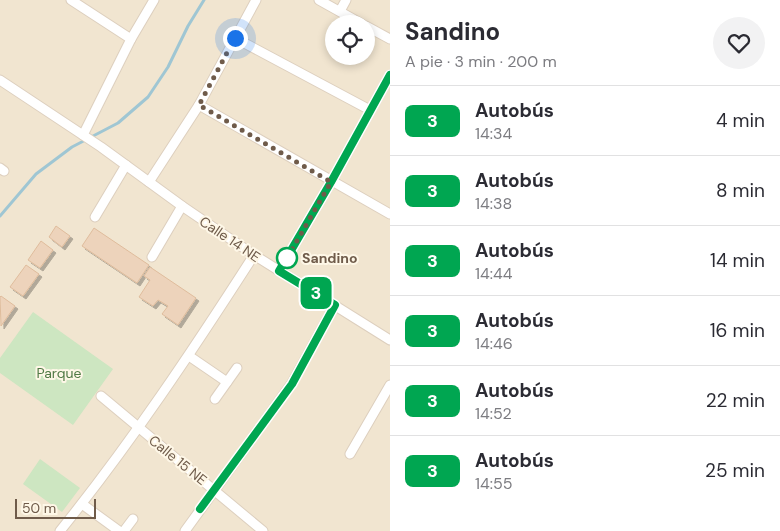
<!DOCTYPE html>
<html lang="es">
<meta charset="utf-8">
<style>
body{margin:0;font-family:"DM Sans",sans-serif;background:#f2f2f3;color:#2b2b33;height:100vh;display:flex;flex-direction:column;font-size:19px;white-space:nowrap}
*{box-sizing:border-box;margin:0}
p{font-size:16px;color:#7c7c81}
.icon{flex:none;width:28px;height:28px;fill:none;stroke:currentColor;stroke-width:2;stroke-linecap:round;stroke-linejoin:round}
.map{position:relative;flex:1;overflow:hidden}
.drawer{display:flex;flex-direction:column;background:#fff;width:390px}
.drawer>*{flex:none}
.badge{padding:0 10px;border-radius:8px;font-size:18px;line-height:32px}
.fabs{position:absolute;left:325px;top:15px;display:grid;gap:10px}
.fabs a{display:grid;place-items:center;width:50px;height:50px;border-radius:50%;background:#fff;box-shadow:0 2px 8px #0003;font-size:25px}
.scale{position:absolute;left:15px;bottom:12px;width:81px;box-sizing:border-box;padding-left:5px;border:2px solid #6f5b4a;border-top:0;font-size:14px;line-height:18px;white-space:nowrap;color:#6f5b4a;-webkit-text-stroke:4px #fef7e7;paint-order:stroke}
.you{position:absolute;width:25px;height:25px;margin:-12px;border:4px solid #fff;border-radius:50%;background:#1a73e8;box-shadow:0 0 0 8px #1a73e833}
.map>.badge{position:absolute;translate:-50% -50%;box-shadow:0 0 0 2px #fff}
.round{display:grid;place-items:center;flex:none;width:52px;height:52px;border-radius:26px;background:#f2f2f3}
.overview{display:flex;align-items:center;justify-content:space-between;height:85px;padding:0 15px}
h1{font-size:24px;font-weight:700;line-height:38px}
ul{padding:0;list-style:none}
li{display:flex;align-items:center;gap:15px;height:70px;padding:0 15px;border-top:1px solid #e1e1e2}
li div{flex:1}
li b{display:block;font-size:19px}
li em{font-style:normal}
li .badge{min-width:55px;font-weight:700;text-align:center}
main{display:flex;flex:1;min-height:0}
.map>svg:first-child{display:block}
</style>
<main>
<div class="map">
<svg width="390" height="531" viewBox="0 0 390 531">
<defs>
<filter id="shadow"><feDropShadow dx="3" dy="3" stdDeviation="0" flood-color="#0004"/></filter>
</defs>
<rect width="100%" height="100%" fill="#faf3e1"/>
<path fill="#f1e5d0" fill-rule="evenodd" d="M0,0h390v531h-390zM334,24h32v32h-32z"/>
<g fill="#cde6c1">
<polygon points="33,312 113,369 73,425 0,373 0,358"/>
<polygon points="40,459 80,488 62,512 23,484"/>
</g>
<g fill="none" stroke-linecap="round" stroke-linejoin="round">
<polyline stroke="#9fc6d3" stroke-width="3" points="0,216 36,174 72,147 118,123 148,97 168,67 188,26 204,0"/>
</g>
<g fill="#edd3bb" stroke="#dfbc9c" filter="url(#shadow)">
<polygon points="56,226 70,236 62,247 49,237"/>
<polygon points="94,228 149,265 137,283 82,246"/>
<polygon points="41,241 53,250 40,268 28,260"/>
<polygon points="26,265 39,274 23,296 10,287"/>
<polygon points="150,267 196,298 178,325 162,314 168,306 158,300 153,306 139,297 150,280 144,276"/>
<polygon points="1,296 15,306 1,326 0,297"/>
</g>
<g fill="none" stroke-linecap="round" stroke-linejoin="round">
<g stroke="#ddcfbe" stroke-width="11">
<g id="street">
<polyline points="71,0 131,39"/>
<polyline points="319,0 362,24"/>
<polyline points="340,11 346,0"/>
<polyline points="366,26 390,39"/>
<polyline points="235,38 370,110"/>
<polyline points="0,80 101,147 182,206 254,255 390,340"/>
<polyline points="199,105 390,214"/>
<polyline points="83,135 131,39 154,0"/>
<polyline points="0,168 4,171"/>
<polyline points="149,182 199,105 256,0"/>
<polyline points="95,217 126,165"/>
<polyline points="152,257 182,206"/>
<polyline points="279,271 331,182 390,75"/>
<polyline points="189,356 227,382"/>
<polyline points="101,396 263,531"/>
<polyline points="215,399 237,368"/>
<polyline points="350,454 390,385"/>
<polyline points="82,504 119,531"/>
<path d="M60,531c71,-88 133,-181 194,-276"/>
<polyline points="124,531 133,519"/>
<polyline points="185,531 292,383 335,305"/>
</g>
</g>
<use href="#street" stroke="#fff" stroke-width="9"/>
</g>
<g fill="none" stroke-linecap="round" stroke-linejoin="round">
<g stroke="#fff" stroke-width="11">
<polyline id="line" points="200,509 292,384 335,305 279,271 331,182 390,75"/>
</g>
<use href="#line" stroke="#00a651" stroke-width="8"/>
<polyline stroke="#6f5b4a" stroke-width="5" stroke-dasharray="0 9" points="235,38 199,105 331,182 287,258"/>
</g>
<circle fill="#fff" stroke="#00a651" stroke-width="2.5" cx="287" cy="258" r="10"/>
<g text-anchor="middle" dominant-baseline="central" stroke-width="4" stroke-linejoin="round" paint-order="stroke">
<g font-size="14" fill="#6f5b4a" stroke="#fef7e7">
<text transform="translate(230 239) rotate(34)">Calle 14 NE</text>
<text transform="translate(178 460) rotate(39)">Calle 15 NE</text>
</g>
<g font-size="14" font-weight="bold" fill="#6f5b4a" stroke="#fef7e7" text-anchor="start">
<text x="302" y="258">Sandino</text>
</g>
<g font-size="14" fill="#517a46" stroke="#fef7e7">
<text x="59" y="373">Parque</text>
</g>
</g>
</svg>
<div class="fabs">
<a><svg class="icon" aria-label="locate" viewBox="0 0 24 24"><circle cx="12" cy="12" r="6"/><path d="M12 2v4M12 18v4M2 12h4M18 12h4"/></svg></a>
</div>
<div class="scale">50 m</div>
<div class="you" style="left:235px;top:38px"></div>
<b class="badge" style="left:316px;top:293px;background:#00a651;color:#fff">3</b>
</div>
<section class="drawer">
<div class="overview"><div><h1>Sandino</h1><p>A pie · 3 min · 200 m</p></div><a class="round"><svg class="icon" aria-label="heart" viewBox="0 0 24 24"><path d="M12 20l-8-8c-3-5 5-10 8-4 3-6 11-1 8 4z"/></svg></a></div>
<ul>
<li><span class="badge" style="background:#00a651;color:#fff">3</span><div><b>Autobús</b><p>14:34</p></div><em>4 min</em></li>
<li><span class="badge" style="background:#00a651;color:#fff">3</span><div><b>Autobús</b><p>14:38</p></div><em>8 min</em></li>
<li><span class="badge" style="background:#00a651;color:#fff">3</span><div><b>Autobús</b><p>14:44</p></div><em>14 min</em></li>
<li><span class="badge" style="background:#00a651;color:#fff">3</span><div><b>Autobús</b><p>14:46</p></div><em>16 min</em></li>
<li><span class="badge" style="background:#00a651;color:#fff">3</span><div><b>Autobús</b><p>14:52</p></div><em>22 min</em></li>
<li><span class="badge" style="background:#00a651;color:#fff">3</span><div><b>Autobús</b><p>14:55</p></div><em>25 min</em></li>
</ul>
</section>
</main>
